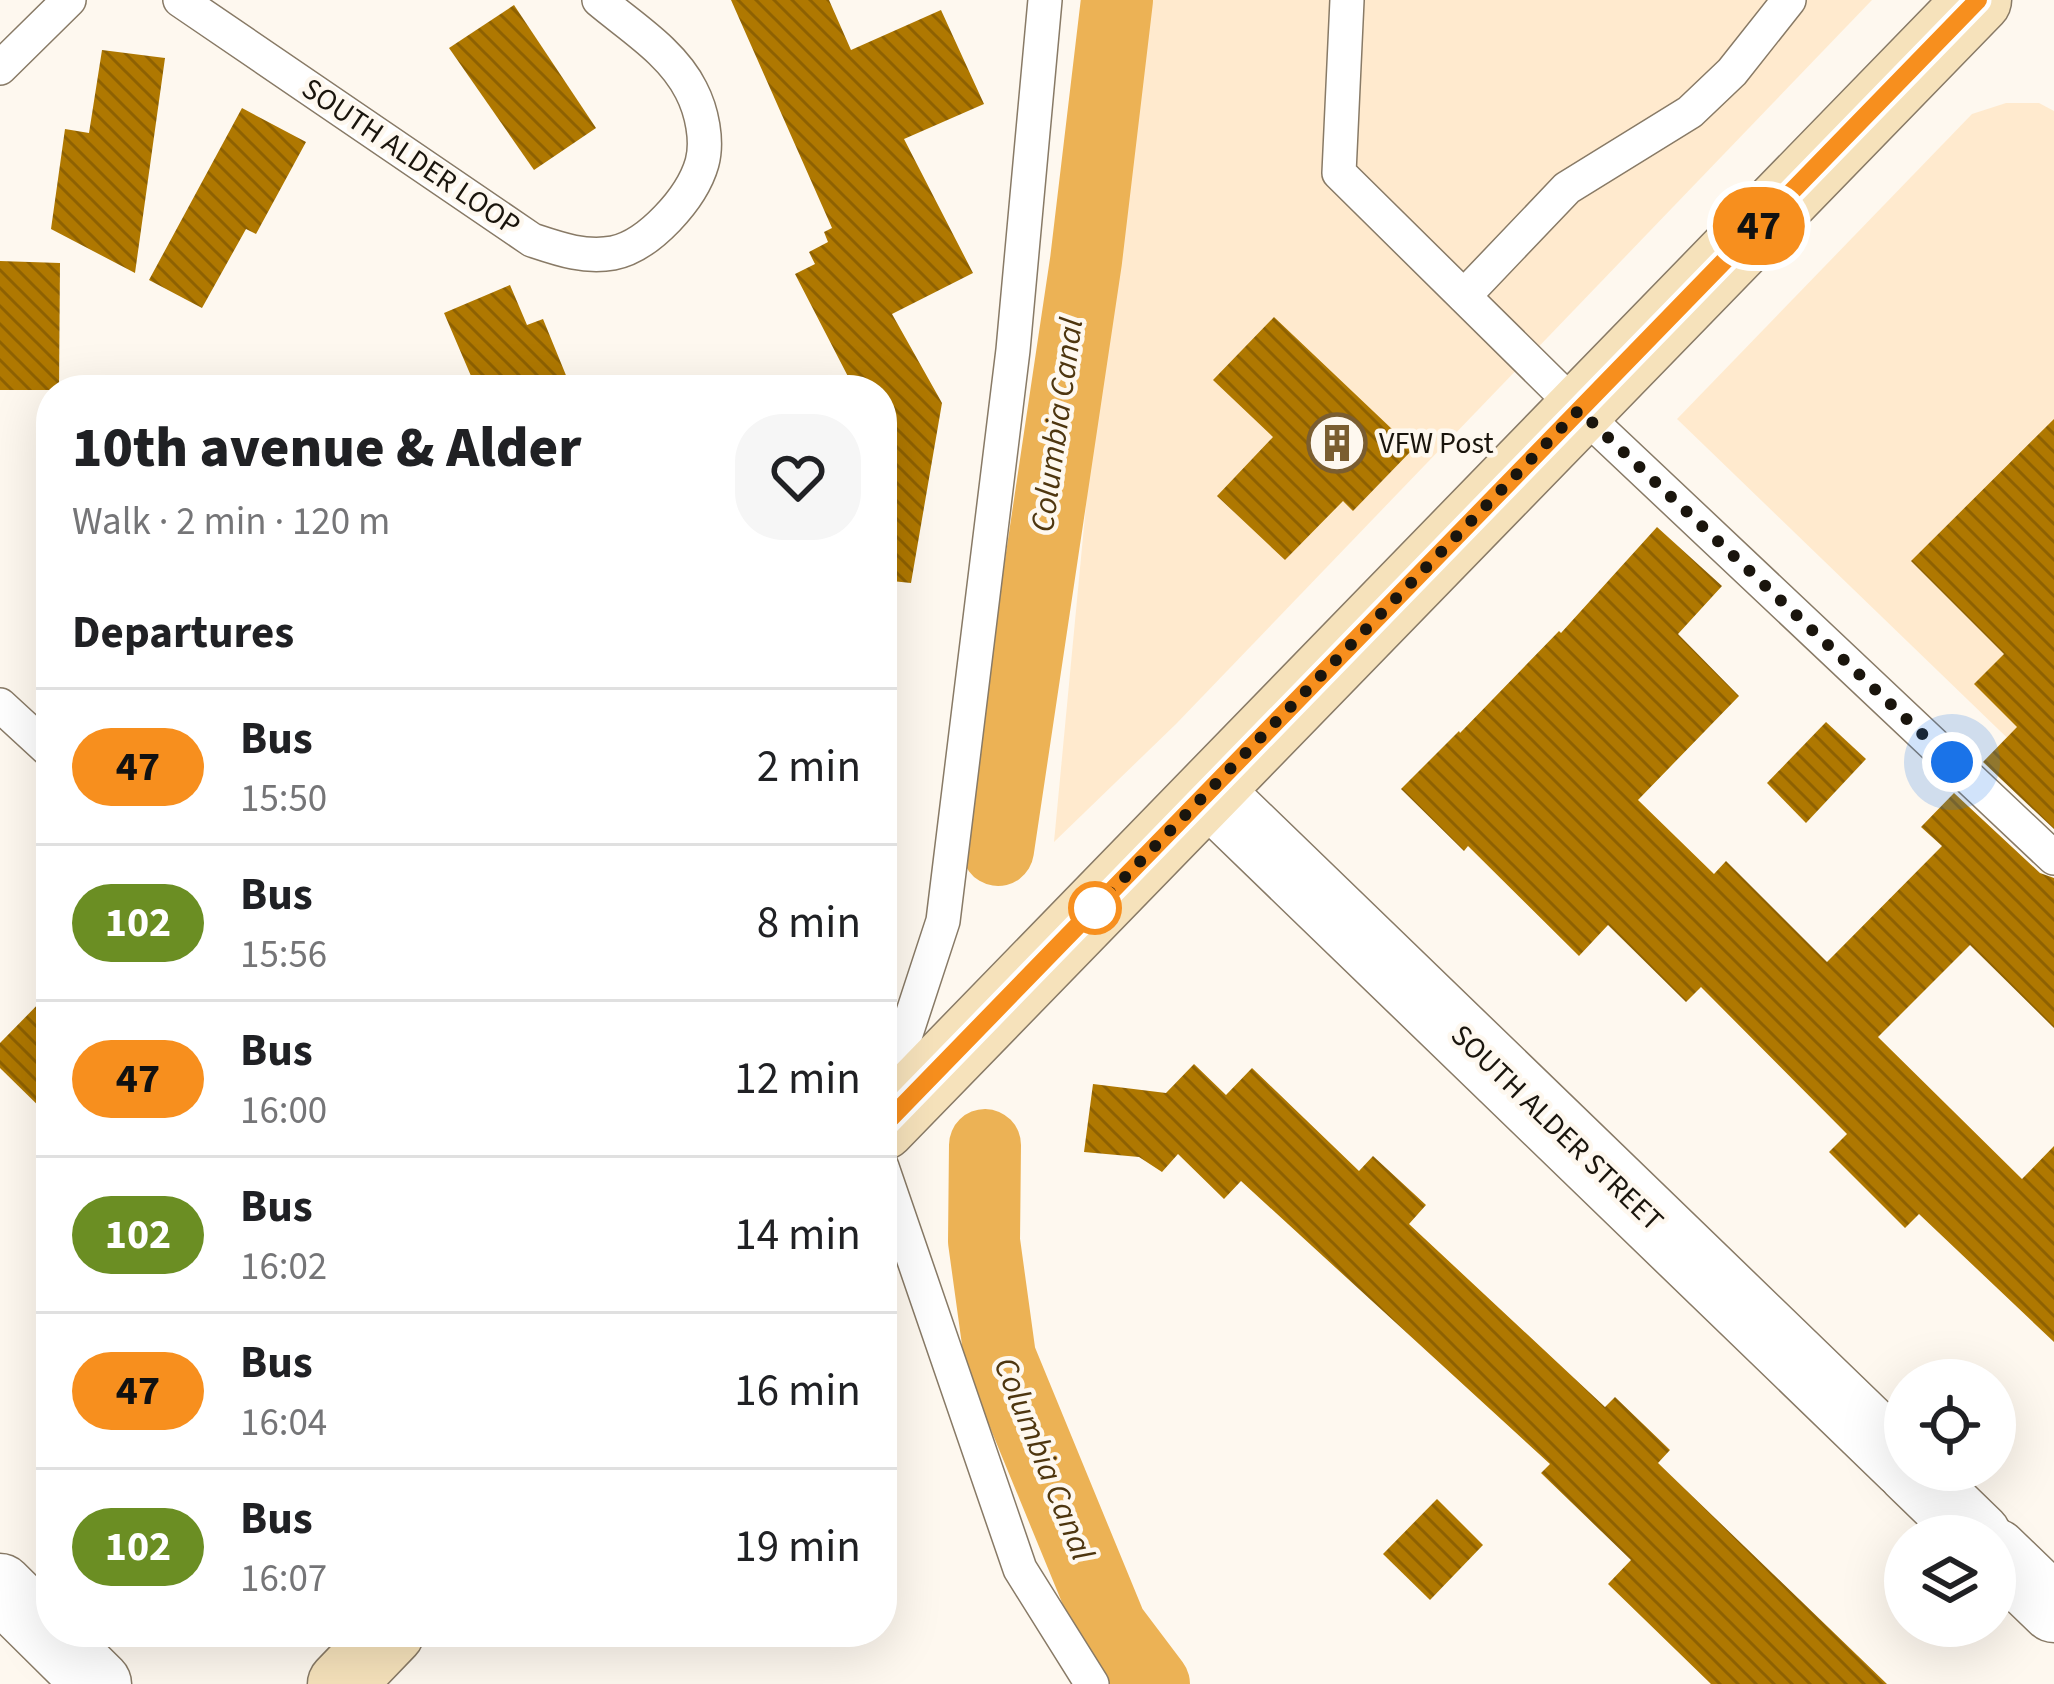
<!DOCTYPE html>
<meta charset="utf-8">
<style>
body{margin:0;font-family:"Source Sans 3",sans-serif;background:#f6f6f6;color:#202124;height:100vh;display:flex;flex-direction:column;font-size:45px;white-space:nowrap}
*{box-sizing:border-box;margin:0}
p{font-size:39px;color:#757577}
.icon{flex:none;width:66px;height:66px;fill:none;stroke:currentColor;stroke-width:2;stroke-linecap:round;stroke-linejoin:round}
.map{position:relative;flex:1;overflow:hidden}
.drawer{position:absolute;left:36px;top:375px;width:861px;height:1272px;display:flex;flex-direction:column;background:#fff;border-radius:48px;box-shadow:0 12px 48px #0002}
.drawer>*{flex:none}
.badge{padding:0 24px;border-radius:39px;font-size:42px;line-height:78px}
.controls{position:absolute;left:1884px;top:1359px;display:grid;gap:24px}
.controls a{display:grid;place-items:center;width:132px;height:132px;border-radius:50%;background:#fff;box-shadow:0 12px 48px #0002;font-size:60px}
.you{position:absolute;width:60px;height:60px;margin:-30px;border:9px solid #fff;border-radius:50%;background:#1a73e8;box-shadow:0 0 0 18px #1a73e833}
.map>.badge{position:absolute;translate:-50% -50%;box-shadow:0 0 0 6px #fff}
h2{padding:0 36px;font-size:45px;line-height:108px}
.round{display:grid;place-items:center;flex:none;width:126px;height:126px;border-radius:48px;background:#f6f6f6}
.headline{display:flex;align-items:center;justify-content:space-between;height:204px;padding:0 36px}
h1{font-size:57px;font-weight:800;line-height:90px}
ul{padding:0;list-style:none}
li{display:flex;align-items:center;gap:36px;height:156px;padding:0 36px;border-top:3px solid #e0e0e0}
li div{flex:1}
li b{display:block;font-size:45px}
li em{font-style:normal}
li .badge{min-width:132px;font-weight:700;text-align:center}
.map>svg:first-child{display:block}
</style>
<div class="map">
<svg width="2054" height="1684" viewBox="0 0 2054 1684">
<defs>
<pattern id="building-back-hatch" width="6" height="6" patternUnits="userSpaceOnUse" patternTransform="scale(3)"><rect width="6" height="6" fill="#af7801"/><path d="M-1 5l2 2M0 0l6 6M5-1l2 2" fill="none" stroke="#8e6102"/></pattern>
</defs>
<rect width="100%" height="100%" fill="#fef8ef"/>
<g fill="#ffeace">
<polygon points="1134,0 1872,0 1176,724 1054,842"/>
<polygon points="2006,103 2039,103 2054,111 2054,783 1677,419 1972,114"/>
</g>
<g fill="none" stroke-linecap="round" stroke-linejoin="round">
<g stroke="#ecb255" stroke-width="72">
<polyline points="998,850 1086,261 1117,0"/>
<polyline points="985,1145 984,1241 1000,1357 1111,1627 1154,1684"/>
</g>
</g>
<g fill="url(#building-back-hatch)">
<polygon points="731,0 829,0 851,50 941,10 984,104 904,139 973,273 892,314 942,403 911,583 882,580 882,390 855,390 795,274 815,264 809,252 828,242 824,232 832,228"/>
<polygon points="514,5 596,128 534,170 449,48"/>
<polygon points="102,50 165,58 135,273 51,229 65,129 89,133"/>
<polygon points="242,108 306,142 256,234 246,229 202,308 149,280"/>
<polygon points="0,261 60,263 59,390 0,390"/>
<polygon points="510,285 527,325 543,319 572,390 477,390 444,313"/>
<polygon points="1274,317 1413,449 1353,511 1343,501 1285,560 1217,496 1273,437 1213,380"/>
<polygon points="2054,419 2054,829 1983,762 2017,727 1974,684 2004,654 1911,561"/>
<polygon points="1657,527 1722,586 1678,634 1739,696 1638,800 1714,874 1726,861 1827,962 1942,846 1921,827 1954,793 2040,873 2054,878 2054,1028 1970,945 1878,1037 2022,1179 2054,1146 2054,1342 1919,1214 1905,1228 1829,1152 1847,1134 1701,987 1686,1002 1608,925 1579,956 1468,846 1464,851 1401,789 1459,731 1460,733 1559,631 1561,633"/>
<polygon points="1826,722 1866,759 1806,823 1767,783"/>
<polygon points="51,991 51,1118 0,1068 0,1043"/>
<polygon points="1194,1064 1226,1095 1252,1068 1359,1171 1373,1156 1426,1205 1409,1224 1605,1407 1615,1397 1670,1450 1658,1463 1887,1684 1711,1684 1608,1584 1631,1560 1541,1473 1550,1464 1241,1181 1224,1199 1178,1154 1162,1172 1139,1157 1084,1152 1093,1084 1166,1093"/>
<polygon points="1437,1499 1483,1545 1430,1600 1383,1554"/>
</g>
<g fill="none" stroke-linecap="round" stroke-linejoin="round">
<g stroke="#887a66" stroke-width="36">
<g id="lane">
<path d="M180,0l352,240c27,9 52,18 81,13 36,-7 79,-55 89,-90 6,-22 0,-52 -11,-73 -19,-38 -60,-63 -92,-90"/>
<polyline points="1347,0 1339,173 1579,410 2054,858"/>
<polyline points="0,68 69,0"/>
<polyline points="1464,296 1567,188 1690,112 1732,72 1789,0"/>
<polyline points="0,705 51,752"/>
<polyline points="883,1104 943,921 1013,350 1045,0"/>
<polyline points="882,1167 1020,1569 1092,1684"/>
</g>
</g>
<g stroke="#887a66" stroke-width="69">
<g id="street">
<polyline points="1209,792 1905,1465"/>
<polyline points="1910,1470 1978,1536"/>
<polyline points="1995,1552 2054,1609"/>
<polyline points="0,1587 98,1684"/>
</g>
</g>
<g stroke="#887a66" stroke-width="69">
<g id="secondary">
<polyline points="882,1127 1978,0"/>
<polyline points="341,1684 391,1632"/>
</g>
</g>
<use href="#lane" stroke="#fff" stroke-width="33"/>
<use href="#street" stroke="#fff" stroke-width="66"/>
<use href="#secondary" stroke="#f6e2bb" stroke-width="66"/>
</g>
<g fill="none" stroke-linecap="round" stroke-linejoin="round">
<g stroke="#fff" stroke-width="27">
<polyline id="line" points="882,1127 1978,0"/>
</g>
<use href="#line" stroke="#f78f1e" stroke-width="18"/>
<polyline stroke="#1a150d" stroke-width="12" stroke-dasharray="0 21.6" points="1095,908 1579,410 1952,762"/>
</g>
<defs>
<g id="building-ring" transform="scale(3)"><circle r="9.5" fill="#fef8ef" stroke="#7a5d30" stroke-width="1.5"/><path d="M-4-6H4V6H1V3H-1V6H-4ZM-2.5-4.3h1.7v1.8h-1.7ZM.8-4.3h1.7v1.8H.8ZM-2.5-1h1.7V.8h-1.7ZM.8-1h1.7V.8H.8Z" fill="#7a5d30"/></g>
</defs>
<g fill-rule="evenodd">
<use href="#building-ring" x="1337" y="443"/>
</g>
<circle fill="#fff" stroke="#f78f1e" stroke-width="6" cx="1095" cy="908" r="24"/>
<g text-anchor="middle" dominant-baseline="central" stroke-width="9" stroke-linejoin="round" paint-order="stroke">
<g font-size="30" fill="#1a150d" stroke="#fef8ef">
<text transform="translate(411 157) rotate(34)">SOUTH ALDER LOOP</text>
<text transform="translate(1557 1128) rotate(44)">SOUTH ALDER STREET</text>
</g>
<g font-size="30" fill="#1a150d" stroke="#fef8ef" text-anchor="start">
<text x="1379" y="443">VFW Post</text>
</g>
<g font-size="33" font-style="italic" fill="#4e360f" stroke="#fef8ef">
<text transform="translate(1057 425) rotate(-82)">Columbia Canal</text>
<text transform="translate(1044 1459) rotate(68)">Columbia Canal</text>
</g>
</g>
</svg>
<div class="controls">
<a><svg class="icon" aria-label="locate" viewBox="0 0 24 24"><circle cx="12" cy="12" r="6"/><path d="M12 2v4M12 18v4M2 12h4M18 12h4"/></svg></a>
<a><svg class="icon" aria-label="layers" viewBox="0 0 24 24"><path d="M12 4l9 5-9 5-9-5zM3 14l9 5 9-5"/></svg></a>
</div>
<div class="you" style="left:1952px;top:762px"></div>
<b class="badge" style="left:1759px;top:226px;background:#f78f1e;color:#111">47</b>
<section class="drawer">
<div class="headline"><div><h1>10th avenue &amp; Alder</h1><p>Walk · 2 min · 120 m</p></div><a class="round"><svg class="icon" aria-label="heart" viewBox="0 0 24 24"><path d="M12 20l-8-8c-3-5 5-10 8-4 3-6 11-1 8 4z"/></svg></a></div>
<h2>Departures</h2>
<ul>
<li><span class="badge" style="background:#f78f1e;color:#111">47</span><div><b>Bus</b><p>15:50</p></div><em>2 min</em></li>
<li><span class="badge" style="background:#6b8e23;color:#fff">102</span><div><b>Bus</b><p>15:56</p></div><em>8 min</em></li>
<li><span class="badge" style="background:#f78f1e;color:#111">47</span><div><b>Bus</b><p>16:00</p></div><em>12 min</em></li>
<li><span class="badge" style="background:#6b8e23;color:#fff">102</span><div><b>Bus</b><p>16:02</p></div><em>14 min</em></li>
<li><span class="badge" style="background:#f78f1e;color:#111">47</span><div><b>Bus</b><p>16:04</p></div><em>16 min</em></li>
<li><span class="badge" style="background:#6b8e23;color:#fff">102</span><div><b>Bus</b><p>16:07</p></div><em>19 min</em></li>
</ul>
</section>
</div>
